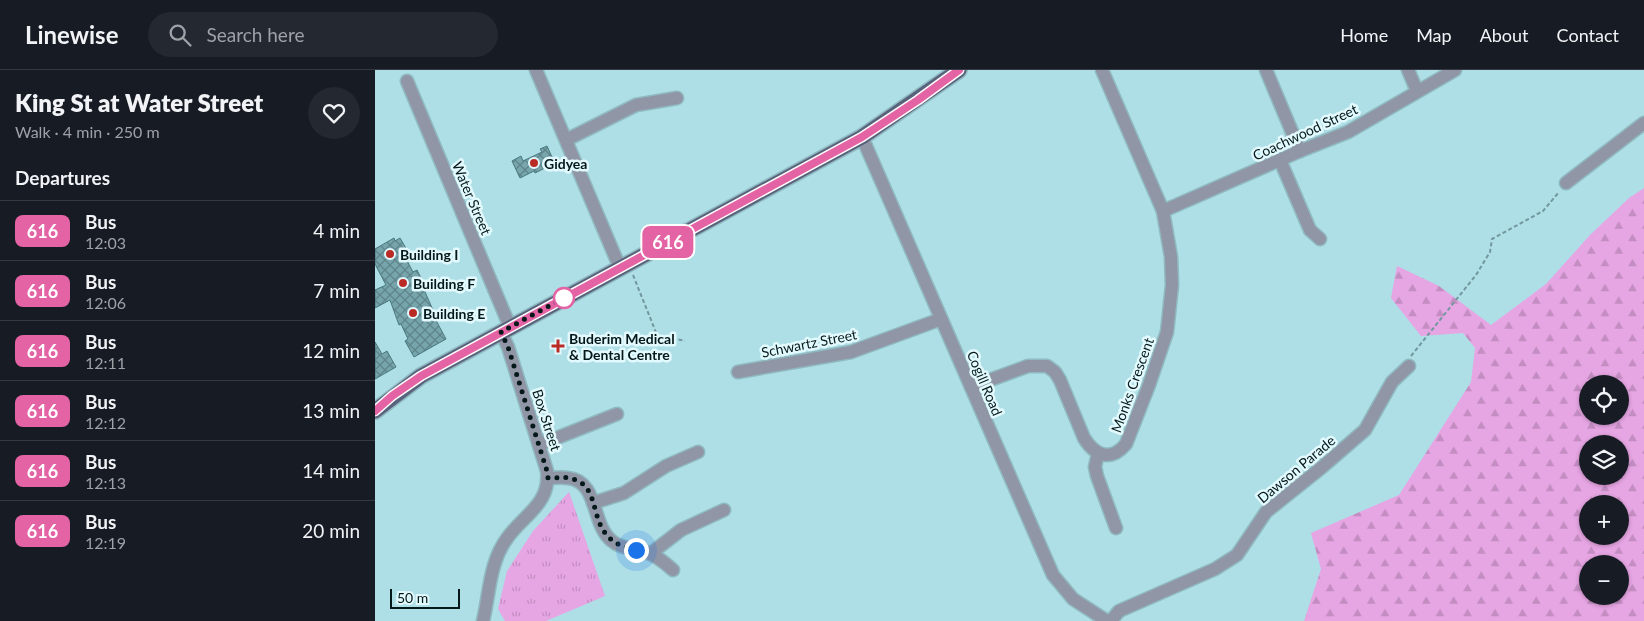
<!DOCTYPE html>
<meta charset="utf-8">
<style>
body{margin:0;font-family:Lato,sans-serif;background:#242831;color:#f1f3f6;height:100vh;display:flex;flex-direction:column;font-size:19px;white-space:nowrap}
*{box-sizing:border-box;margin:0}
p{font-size:16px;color:#9ea1a6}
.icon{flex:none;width:28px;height:28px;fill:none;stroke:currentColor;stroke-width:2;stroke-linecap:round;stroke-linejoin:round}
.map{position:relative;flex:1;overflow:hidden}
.drawer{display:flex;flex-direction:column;background:#171b24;width:375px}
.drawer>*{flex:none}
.badge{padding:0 10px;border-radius:8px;font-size:18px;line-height:32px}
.fabs{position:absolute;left:1204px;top:305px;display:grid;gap:10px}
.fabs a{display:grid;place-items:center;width:50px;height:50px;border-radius:50%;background:#171b24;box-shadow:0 1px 4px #0004;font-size:25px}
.scale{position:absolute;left:15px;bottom:12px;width:70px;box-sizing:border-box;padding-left:5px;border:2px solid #05181a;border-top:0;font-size:14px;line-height:18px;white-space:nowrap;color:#05181a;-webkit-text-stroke:4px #e2fafe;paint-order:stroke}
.you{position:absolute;width:25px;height:25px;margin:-12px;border:4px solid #fff;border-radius:50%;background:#1a73e8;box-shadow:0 0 0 8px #1a73e833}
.map>.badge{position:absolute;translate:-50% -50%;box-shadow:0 0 0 2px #fff}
h2{padding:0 15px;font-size:19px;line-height:45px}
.round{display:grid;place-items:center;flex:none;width:52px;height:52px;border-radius:26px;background:#242831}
.overview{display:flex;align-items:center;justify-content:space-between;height:85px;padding:0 15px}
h1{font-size:24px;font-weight:800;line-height:38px}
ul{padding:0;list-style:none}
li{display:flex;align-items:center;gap:15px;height:60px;padding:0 15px;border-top:1px solid #363941}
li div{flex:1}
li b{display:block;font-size:19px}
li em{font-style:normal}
li .badge{min-width:55px;font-weight:700;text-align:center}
header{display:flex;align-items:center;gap:30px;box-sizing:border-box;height:70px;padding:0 25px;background:#171b24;border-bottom:1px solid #363941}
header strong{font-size:24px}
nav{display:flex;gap:28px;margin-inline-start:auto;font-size:18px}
.search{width:350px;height:45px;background:#242831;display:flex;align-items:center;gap:12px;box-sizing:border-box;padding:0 18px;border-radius:28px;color:#9ea1a6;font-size:19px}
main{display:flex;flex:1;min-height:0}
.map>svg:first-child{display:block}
</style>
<header>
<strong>Linewise</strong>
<div class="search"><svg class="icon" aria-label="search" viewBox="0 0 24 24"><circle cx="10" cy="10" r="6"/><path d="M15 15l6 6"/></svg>Search here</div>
<nav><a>Home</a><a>Map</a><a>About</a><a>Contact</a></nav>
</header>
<main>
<section class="drawer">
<div class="overview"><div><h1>King St at Water Street</h1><p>Walk · 4 min · 250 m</p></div><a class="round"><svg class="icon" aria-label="heart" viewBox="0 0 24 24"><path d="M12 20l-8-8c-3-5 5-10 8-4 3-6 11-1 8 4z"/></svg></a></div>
<h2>Departures</h2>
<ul>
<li><span class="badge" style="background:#e463a4;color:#fff">616</span><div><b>Bus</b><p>12:03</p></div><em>4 min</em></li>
<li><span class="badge" style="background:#e463a4;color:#fff">616</span><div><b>Bus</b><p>12:06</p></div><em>7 min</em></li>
<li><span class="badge" style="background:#e463a4;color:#fff">616</span><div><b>Bus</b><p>12:11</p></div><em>12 min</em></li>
<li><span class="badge" style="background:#e463a4;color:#fff">616</span><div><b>Bus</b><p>12:12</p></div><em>13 min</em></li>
<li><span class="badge" style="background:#e463a4;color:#fff">616</span><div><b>Bus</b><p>12:13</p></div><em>14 min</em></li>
<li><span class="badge" style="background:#e463a4;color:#fff">616</span><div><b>Bus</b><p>12:19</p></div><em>20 min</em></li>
</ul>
</section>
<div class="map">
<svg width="1269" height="551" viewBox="0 0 1269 551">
<defs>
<pattern id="grass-tufts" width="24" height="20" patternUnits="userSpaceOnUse" patternTransform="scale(1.25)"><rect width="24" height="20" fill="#e6a5e3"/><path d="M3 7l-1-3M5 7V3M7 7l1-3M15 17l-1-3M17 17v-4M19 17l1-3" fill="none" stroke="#c48dc2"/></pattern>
<pattern id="forest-firs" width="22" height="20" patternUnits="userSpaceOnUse" patternTransform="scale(1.25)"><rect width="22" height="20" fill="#e6a5e3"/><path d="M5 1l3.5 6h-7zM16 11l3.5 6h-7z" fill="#c48dc2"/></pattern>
<pattern id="building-cross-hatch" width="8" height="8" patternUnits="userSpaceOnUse" patternTransform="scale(1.25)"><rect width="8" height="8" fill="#76a5ac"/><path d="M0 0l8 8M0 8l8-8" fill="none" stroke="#5f858b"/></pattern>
</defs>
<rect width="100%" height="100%" fill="#aedee6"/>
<polygon fill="url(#grass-tufts)" points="194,422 230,526 171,551 130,551 123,539 132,501 158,461"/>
<path fill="url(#forest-firs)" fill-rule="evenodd" d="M1269,118v433h-340l17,-52 -10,-36 88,-38 72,-113 4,-34 -12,-15 -42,3 -30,-38 6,-32 42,20 52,39 55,-41 44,-49 39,-37zM1212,314h33v32h-33zM1212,374h33v32h-33zM1212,434h33v32h-33zM1212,494h33v32h-33z"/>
<g fill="url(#building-cross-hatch)" stroke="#4a787f">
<polygon points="172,76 181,96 173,100 172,97 160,103 159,101 145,108 137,91 146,86 148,91 167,82 165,79"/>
<polygon points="19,168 20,171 25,168 32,180 29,183 29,185 38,202 42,200 48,212 46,213 58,240 56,241 71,269 39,287 30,271 33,269 26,254 24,255 15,230 0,238 0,220 11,215 0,194 0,179"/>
<polygon points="0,272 7,284 12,281 21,297 0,309"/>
</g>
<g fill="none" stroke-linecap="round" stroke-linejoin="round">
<g stroke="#90bac1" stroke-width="15">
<g id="minor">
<polyline points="161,0 245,198"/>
<polyline points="891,0 925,81"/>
<polyline points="1033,0 1042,21"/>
<polyline points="32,11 135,257"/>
<polyline points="487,67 678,505 698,529 732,551"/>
<polyline points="191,70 261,35 302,28"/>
<polyline points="905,90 935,160 945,169"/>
<polyline points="1191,113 1269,53"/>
<polyline points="788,141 925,81 973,62 1080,0"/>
<polyline points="363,302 476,282 566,249"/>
<path d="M596,317l57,-21h19l8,6 5,8 24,58c11,18 27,24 42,6l23,-59 18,-53 5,-47 -1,-28 -8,-46 -61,-141"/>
<polyline points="164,375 242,344"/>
<polyline points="723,383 720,397 722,406 741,458"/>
<path d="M173,408c7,0 13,-1 20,0 31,3 23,47 44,63 9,8 21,7 32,10 12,4 21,12 29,19"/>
<polyline points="218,433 249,423 291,396 323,382"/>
<polyline points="275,484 306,460 349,440"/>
<path d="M108,551c7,-29 6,-59 25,-84 16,-22 43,-34 39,-66l-39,-124 -7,-15"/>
<polyline points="736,551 744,541 840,499 862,485 891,442 946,398 990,360 1017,312 1034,296"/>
</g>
</g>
<g stroke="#90bac1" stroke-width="18">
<polyline id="major" points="0,341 46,306 487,67 584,0"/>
</g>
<g stroke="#72989e" stroke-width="2" stroke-dasharray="4 2.5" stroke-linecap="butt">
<polyline points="258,205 284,270 289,272 297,268 310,271"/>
<polyline points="1036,286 1101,205 1115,182 1117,169 1168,141 1184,122"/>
</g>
<use href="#minor" stroke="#9096a5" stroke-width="12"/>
<use href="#major" stroke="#58627c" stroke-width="15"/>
</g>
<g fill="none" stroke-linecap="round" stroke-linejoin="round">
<g stroke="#fff" stroke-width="11">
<polyline id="line" points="0,341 17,326 46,306 487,67 543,30 584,0"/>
</g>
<use href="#line" stroke="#e463a4" stroke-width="8"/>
<path stroke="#05181a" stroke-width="5" stroke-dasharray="0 9" d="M189,228l-63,34 7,15 39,124 1,7c10,0 19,-2 28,2 30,12 6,60 60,70"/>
</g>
<g fill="#b92b24" stroke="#e2fafe" stroke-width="2">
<circle cx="159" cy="93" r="5"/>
<circle cx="15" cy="184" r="5"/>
<circle cx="28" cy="213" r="5"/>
<circle cx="38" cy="243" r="5"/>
<path d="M180.5 268.5h5v5h5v5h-5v5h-5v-5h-5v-5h5z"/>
</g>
<circle fill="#fff" stroke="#e463a4" stroke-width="2.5" cx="189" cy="228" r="10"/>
<g text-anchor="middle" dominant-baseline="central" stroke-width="5" stroke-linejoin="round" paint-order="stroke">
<g font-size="14" fill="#05181a" stroke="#e2fafe">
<text transform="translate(930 62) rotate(-25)">Coachwood Street</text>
<text transform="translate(97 128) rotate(67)">Water Street</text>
<text transform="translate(434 273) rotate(-11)">Schwartz Street</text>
<text transform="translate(610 313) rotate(67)">Cogill Road</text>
<text transform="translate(757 315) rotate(-70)">Monks Crescent</text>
<text transform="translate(172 350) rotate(72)">Box Street</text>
<text transform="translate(921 399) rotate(-40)">Dawson Parade</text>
</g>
<g font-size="14" font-weight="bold" fill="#05181a" stroke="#e2fafe" text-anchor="start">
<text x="169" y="93">Gidyea</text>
<text x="25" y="184">Building I</text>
<text x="38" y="213">Building F</text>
<text x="48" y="243">Building E</text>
<text x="194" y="268">Buderim Medical<tspan x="194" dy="16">&amp; Dental Centre</tspan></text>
</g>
</g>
</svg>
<div class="fabs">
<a><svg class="icon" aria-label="locate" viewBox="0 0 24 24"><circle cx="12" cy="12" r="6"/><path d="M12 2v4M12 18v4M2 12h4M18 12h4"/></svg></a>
<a><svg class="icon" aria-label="layers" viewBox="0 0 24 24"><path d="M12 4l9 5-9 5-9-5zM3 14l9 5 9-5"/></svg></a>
<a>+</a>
<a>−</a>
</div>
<div class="scale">50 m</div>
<div class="you" style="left:261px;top:480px"></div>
<b class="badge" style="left:293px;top:172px;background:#e463a4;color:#fff">616</b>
</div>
</main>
